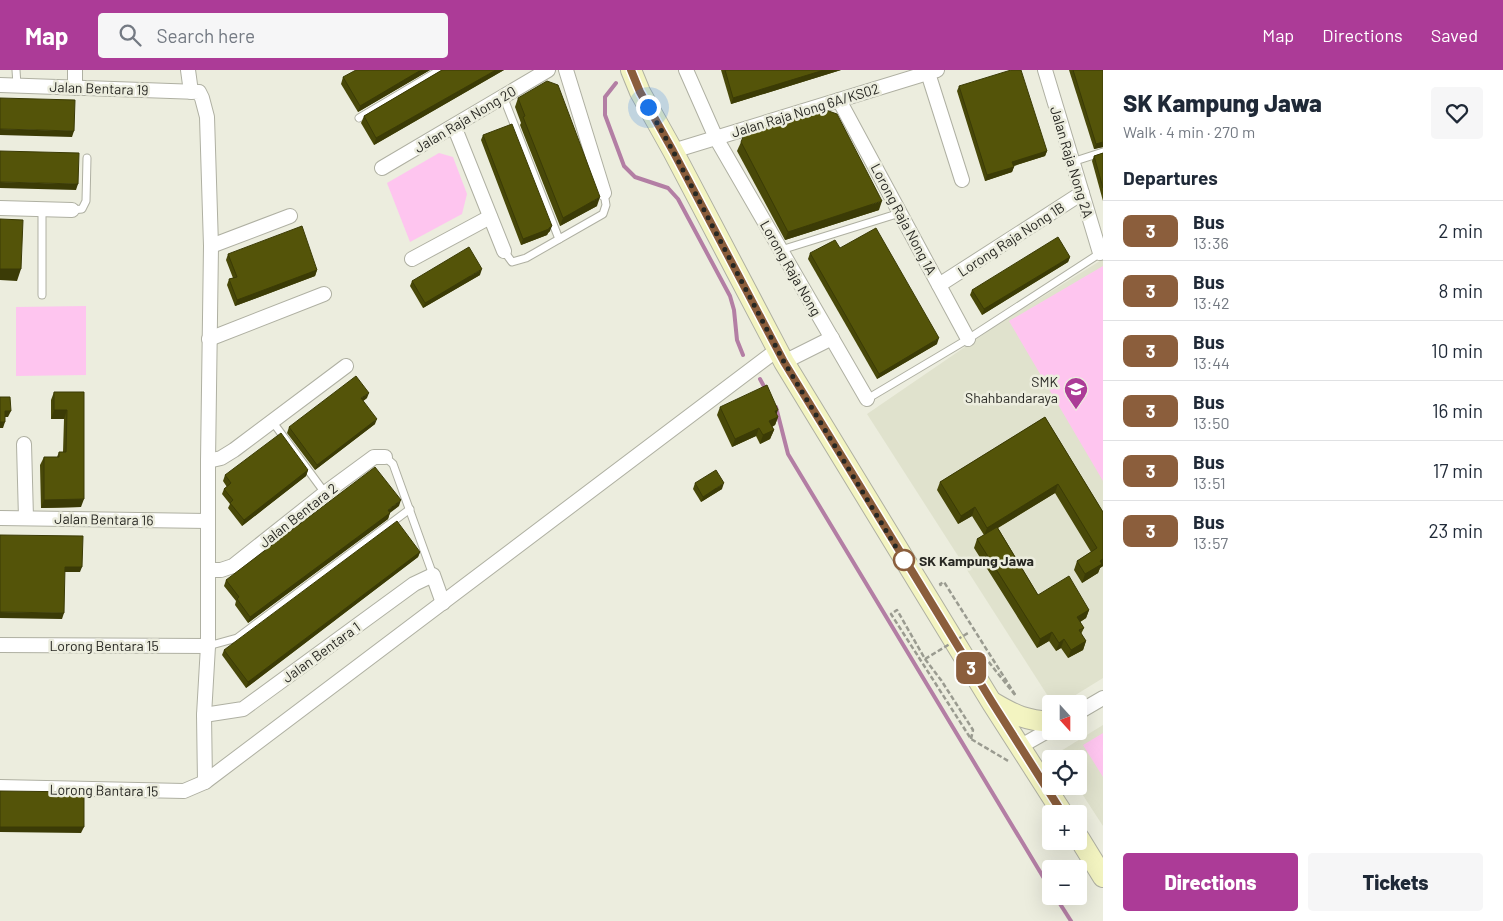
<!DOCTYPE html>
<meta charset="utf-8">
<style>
body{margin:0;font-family:Barlow,sans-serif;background:#f6f6f7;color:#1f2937;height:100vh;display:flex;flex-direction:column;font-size:19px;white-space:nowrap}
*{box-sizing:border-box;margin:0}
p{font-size:16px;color:#747a83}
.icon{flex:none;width:28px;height:28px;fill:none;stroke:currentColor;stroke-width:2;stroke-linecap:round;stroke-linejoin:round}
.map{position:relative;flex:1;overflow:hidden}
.panel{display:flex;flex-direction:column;background:#fff;width:400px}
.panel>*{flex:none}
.badge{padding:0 10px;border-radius:8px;font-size:18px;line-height:32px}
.needle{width:32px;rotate:159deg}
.tools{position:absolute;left:1042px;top:625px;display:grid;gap:10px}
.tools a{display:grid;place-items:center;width:45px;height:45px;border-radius:5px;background:#fff;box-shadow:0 5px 20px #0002;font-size:25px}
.you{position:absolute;width:25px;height:25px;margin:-12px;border:4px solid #fff;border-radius:50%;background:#1a73e8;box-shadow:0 0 0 8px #1a73e833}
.map>.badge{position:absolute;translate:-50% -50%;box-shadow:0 0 0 2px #fff}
h2{padding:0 20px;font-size:19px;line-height:45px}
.round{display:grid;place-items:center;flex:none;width:52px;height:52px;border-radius:5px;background:#f6f6f7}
.overview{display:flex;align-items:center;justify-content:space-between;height:85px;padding:0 20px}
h1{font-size:24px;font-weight:800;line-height:38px}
.button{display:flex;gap:10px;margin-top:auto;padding:10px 20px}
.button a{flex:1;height:58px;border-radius:5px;background:#ac3b97;color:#fff;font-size:20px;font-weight:800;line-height:58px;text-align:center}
.button a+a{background:#f6f6f7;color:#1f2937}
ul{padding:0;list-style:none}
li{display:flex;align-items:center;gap:15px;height:60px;padding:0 20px;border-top:1px solid #e0e1e3}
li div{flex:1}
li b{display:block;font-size:19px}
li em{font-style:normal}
li .badge{min-width:55px;font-weight:700;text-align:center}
header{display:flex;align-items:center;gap:30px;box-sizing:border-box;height:70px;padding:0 25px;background:#ac3b97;color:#fff}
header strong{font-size:24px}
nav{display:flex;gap:28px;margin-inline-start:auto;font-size:18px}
.search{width:350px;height:45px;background:#f6f6f7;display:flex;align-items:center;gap:12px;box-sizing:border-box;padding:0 18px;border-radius:5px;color:#747a83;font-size:19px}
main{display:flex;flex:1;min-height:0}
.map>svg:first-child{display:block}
</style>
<header>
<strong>Map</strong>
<div class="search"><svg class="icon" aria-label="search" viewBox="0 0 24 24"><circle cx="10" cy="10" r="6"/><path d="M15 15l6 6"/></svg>Search here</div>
<nav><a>Map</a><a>Directions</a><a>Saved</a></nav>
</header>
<main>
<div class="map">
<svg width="1103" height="851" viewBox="0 0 1103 851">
<rect width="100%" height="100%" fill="#ecedde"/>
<g fill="#e0e2cd">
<polygon points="1103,189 1103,608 1061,634 1053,634 867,344 997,255"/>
<polygon points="1103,655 1103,756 1077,716 1079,716 1079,689 1060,689 1056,684"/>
</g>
<g fill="#fec5ef">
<polygon points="439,83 453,87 467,124 462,144 410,172 387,113"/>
<polygon points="1103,196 1103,411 1009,251"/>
<polygon points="86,236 86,305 16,306 16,237"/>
<polygon points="1103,663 1103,707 1083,675"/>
</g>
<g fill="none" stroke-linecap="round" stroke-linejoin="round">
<g stroke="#b37ea4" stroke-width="4">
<polyline points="616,13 605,27 605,45 624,96 635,107 668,118 678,129 730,226 734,240 737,270 743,285"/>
<polyline points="760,309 766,320"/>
<polyline points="776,337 788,384 1051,820"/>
<polyline points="1055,826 1071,851"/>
</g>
<g stroke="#afb0a2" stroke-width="9">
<g id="service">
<polyline points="16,0 17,15"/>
<polyline points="503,26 559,169"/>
<polyline points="359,48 440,0"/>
<polyline points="1072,92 1103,82"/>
<polyline points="72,140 82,139 86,131 87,88"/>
<polyline points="781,180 900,143"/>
<polyline points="504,181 512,192 526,188 603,144 606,135 604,123"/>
<polyline points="42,225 42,139"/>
<polyline points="867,329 968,269 1102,182"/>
<polyline points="272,351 325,423"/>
<polyline points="385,387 393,394 433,505"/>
<polyline points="208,576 237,568 410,439"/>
</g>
</g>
<g stroke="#afb0a2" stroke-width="16">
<g id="minor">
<polyline points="75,0 75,18"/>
<polyline points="188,0 191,22"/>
<polyline points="566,0 604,123"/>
<polyline points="686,0 716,68 867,329"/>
<polyline points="1045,0 1100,183"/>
<polyline points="928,3 962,110"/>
<polyline points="0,15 199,22 202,28 207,47 211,176 208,391 208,576 204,645 205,712"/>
<polyline points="839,30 968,269"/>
<polyline points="454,56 504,181"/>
<polyline points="673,81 937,0"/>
<polyline points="382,98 548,0"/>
<polyline points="0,138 72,140"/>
<polyline points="211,176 290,146"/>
<polyline points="412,189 490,147"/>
<polyline points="939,215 1082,123"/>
<polyline points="209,269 324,224"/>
<polyline points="784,292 832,268"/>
<polyline points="24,374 26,448"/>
<polyline points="208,391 221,388 234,380 346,296"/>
<polyline points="0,448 208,451"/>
<polyline points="209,500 221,500 233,496 325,423 374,387 385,387"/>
<polyline points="0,575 208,576"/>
<polyline points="1079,642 1103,628"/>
<polyline points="204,645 243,639 414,514 433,505 443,533"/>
<polyline points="1021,676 1051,659"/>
<polyline points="0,717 184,721 205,712 777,280"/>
</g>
</g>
<g stroke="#afb0a2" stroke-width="22">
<g id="secondary">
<polyline points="631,0 640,22 673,81 784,292 992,633 1063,744"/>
<path d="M994,633c22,13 32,17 57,19"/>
<polyline points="1079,768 1103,807"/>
</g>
</g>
<g stroke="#9a9b90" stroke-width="2.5" stroke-dasharray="5 2.5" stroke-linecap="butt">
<polyline points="941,516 940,514 944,512 1016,626"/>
<polyline points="984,586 1015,625"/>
<polyline points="971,669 973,660 941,610 925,589 897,540 891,544 971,669 1010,692"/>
</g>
<use href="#service" stroke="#fff" stroke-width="7"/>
<use href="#minor" stroke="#fff" stroke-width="14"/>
<use href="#secondary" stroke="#f3f4c1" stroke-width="20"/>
<polyline stroke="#9a9b90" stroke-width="2.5" stroke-dasharray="5 2.5" stroke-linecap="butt" points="925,589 968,563"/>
</g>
<g fill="#484808">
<polygon points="430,0 358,42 341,14 343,7"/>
<polygon points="442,0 504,0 374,75 361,53 364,46"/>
<polygon points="721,0 841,0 731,34"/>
<polygon points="1069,0 1103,0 1103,77 1094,79"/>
<polygon points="959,16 1047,81 1045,86 1014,96 1012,102 985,111 957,21"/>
<polygon points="518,28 597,136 560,156 520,55 521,53 515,37"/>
<polygon points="779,54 879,140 785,170 737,81 741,72"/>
<polygon points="483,65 550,161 548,163 547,165 521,175 481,70"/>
<polygon points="1103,83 1103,131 1092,91 1094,86"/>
<polygon points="810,183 937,274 877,309 808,189"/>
<polygon points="228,184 317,200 315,206 235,236 227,215 229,209 233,208 226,190"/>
<polygon points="1070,187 1068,192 982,245 970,225 972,220"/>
<polygon points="480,205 423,238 410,216 412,211"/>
<polygon points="54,322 84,322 81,437 41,438 40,395 44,387 57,387 59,382 63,382 64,349 51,349 51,330"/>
<polygon points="367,328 363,331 375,354 315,400 287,363 289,357"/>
<polygon points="720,337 776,344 778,347 775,355 772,357 774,360 770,369 760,374 756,366 732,377 717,345"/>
<polygon points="1045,347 1103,442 1103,496 1100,498 1098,503 1082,513 1074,500 1077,491 1091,482 1055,423 998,458 1038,525 1089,540 1086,548 1080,552 1084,558 1081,564 1086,571 1083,580 1068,588 1061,578 1056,581 1049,571 1037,578 974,478 977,469 984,465 972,446 958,454 937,420 940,412"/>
<polygon points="308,400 306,406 242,456 228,438 230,434 222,424 224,419 227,417 223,411 225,405"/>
<polygon points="695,413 722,419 701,432 693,419"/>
<polygon points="399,436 390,442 388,449 248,553 235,535 236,531 224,516 226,510"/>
<polygon points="420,482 418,487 246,618 222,585 224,580"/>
</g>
<g fill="#3b3b06">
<polygon points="421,0 430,0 358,42 360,36"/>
<polygon points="496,0 504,0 374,75 376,68"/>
<polygon points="824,0 841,0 731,34 733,28"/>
<polygon points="0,59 74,61 72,67 0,65"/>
<polygon points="1103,72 1103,77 1094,79 1096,74"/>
<polygon points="1047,81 1045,86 1010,97 1012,92"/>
<polygon points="1014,97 1012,102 985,111 987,105"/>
<polygon points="0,112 78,114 76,120 0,118"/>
<polygon points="600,127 597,136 560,156 563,148"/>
<polygon points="882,131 879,140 785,170 788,162"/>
<polygon points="552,156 550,161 548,163 547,165 521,175 523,169"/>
<polygon points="1070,187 1068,192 982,245 984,239"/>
<polygon points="0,199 21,199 17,211 0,210"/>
<polygon points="482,199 480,205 423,238 425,233"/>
<polygon points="317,200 315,206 235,236 237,230"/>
<polygon points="939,268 937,274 877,309 879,304"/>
<polygon points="369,323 367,328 359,334 361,328"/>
<polygon points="54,340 67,340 64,349 51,349"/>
<polygon points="778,340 775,348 778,347 775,355 766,359 769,351 775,341"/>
<polygon points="5,341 11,341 8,347 3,347"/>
<polygon points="377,349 375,354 315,400 317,395"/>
<polygon points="0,352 5,352 3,358 0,358"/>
<polygon points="759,358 756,366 732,377 735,369"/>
<polygon points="774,360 770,369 760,374 763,365"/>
<polygon points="308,400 306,406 242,456 244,450"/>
<polygon points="724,413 722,419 701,432 703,427"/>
<polygon points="1058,414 1055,423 984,466 987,458"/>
<polygon points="84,429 81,437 41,438 44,430"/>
<polygon points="401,430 399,436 386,446 388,440"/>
<polygon points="975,437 972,446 958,454 961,446"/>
<polygon points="390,443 388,449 248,553 250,547"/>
<polygon points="420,482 418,487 246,618 248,612"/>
<polygon points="1103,489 1103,496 1100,498 1098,503 1082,513 1085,504"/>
<polygon points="65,497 82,497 80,502 63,502"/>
<polygon points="1089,540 1086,548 1074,556 1077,547"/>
<polygon points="0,542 64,543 62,549 0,548"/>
<polygon points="1052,562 1049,571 1037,578 1040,569"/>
<polygon points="1064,569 1061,578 1056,581 1059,573"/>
<polygon points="1086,571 1083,580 1068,588 1071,580"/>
<polygon points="0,757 84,757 81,763 0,762"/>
</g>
<g fill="#545409" stroke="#3b3b06">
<polygon points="356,0 421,0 360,36 343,7"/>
<polygon points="442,0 496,0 376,68 364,46"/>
<polygon points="725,0 824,0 733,28"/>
<polygon points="1011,0 1021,0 1047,81 1012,92 1014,97 987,105 959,16"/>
<polygon points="1073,0 1103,0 1103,72 1096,74"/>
<polygon points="547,11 558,15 600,127 563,148 523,47 525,46 518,28"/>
<polygon points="0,28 75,30 74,61 0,59"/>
<polygon points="823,39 837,44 882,131 788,162 741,72 745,62 778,52 779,54"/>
<polygon points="512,54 552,156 549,158 549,159 523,169 483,65"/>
<polygon points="0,81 79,83 78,114 0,112"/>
<polygon points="1103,83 1103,118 1094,86"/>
<polygon points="0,149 23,150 21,199 0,199"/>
<polygon points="302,156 317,200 237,230 229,209 237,207 228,184"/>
<polygon points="876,158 939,268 879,304 810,183 835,170 840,178"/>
<polygon points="1058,167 1070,187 984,239 972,220"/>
<polygon points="469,177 482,199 425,233 412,211"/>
<polygon points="356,306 369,323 361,328 377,349 317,395 289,357"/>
<polygon points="767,315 778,340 775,341 778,347 769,351 774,360 763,365 759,358 735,369 720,337"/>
<polygon points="54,322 84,322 84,429 44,430 44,387 59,387 59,382 66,382 67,340 54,340"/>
<polygon points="0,327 10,327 11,341 5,341 5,352 0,352"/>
<polygon points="1045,347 1103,442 1103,489 1100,491 1102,494 1085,504 1077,491 1097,478 1058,414 987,458 975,437 961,446 940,412"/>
<polygon points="281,363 308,400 244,450 230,433 233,430 224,419 231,413 225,405"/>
<polygon points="375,397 401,430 388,440 390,443 250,547 237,529 239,527 226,510"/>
<polygon points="716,400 724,413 703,427 695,413"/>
<polygon points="397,451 420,482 248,612 224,580"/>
<polygon points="997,457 1038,525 1069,506 1089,540 1077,547 1084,558 1079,560 1086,571 1071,580 1064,569 1059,573 1052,562 1040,569 977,469"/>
<polygon points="0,465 83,466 82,497 65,497 64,543 0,542"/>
<polygon points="0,721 84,722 84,757 0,757"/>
</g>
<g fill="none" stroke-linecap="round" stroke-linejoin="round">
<g stroke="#fff" stroke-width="11">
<polyline id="line" points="631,0 640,22 673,81 784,292 992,632 1063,744"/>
</g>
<use href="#line" stroke="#8b5e3c" stroke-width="8"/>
<polyline stroke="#282823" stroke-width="5" stroke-dasharray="0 9" points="648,37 673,81 784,292 908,497 904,490"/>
</g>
<defs>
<g id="school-pin" transform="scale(1.25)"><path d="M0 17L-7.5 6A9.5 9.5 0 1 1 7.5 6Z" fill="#ac3b97" stroke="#ecedde"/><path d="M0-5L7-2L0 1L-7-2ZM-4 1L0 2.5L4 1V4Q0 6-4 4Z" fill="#fff"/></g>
</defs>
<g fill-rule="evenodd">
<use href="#school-pin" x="1076" y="319"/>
</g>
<circle fill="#fff" stroke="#8b5e3c" stroke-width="2.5" cx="904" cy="490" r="10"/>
<g text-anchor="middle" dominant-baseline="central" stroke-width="5" stroke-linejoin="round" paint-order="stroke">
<g font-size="14" fill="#282823" stroke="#ecedde">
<text transform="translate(99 18) rotate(2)">Jalan Bentara 19</text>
<text transform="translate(805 40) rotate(-17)">Jalan Raja Nong 6A/KS02</text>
<text transform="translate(465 49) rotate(-31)">Jalan Raja Nong 20</text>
<text transform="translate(1072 92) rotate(73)">Jalan Raja Nong 2A</text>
<text transform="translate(904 149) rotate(62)">Lorong Raja Nong 1A</text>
<text transform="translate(1011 169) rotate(-33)">Lorong Raja Nong 1B</text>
<text transform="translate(791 198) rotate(60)">Lorong Raja Nong</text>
<text transform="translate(298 445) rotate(-38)">Jalan Bentara 2</text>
<text transform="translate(104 449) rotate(1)">Jalan Bentara 16</text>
<text x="104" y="575">Lorong Bentara 15</text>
<text transform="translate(321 582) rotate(-36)">Jalan Bentara 1</text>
<text transform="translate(104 720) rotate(1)">Lorong Bantara 15</text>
</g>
<g font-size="14" fill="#282823" stroke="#ecedde" text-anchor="end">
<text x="1058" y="311">SMK<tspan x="1058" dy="16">Shahbandaraya</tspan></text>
</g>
<g font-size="14" font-weight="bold" fill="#282823" stroke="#ecedde" text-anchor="start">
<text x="919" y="490">SK Kampung Jawa</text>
</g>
</g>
</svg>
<div class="tools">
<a><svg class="needle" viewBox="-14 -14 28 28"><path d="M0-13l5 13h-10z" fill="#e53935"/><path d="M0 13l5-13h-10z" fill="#747a83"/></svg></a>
<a><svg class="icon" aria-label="locate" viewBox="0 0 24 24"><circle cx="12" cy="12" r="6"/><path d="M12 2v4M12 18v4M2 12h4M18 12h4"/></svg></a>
<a>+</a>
<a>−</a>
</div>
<div class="you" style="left:648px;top:37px"></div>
<b class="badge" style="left:971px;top:598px;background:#8b5e3c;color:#fff">3</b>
</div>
<section class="panel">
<div class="overview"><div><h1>SK Kampung Jawa</h1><p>Walk · 4 min · 270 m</p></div><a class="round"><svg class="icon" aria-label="heart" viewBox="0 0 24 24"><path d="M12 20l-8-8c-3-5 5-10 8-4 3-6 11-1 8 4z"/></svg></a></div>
<h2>Departures</h2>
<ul>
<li><span class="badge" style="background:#8b5e3c;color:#fff">3</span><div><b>Bus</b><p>13:36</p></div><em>2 min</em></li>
<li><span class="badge" style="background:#8b5e3c;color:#fff">3</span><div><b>Bus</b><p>13:42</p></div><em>8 min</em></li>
<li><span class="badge" style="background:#8b5e3c;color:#fff">3</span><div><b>Bus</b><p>13:44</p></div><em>10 min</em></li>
<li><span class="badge" style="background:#8b5e3c;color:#fff">3</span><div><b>Bus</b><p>13:50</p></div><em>16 min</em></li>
<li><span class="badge" style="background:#8b5e3c;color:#fff">3</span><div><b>Bus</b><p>13:51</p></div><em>17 min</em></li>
<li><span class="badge" style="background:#8b5e3c;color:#fff">3</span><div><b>Bus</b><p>13:57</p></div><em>23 min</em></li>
</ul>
<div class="button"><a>Directions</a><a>Tickets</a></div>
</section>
</main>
